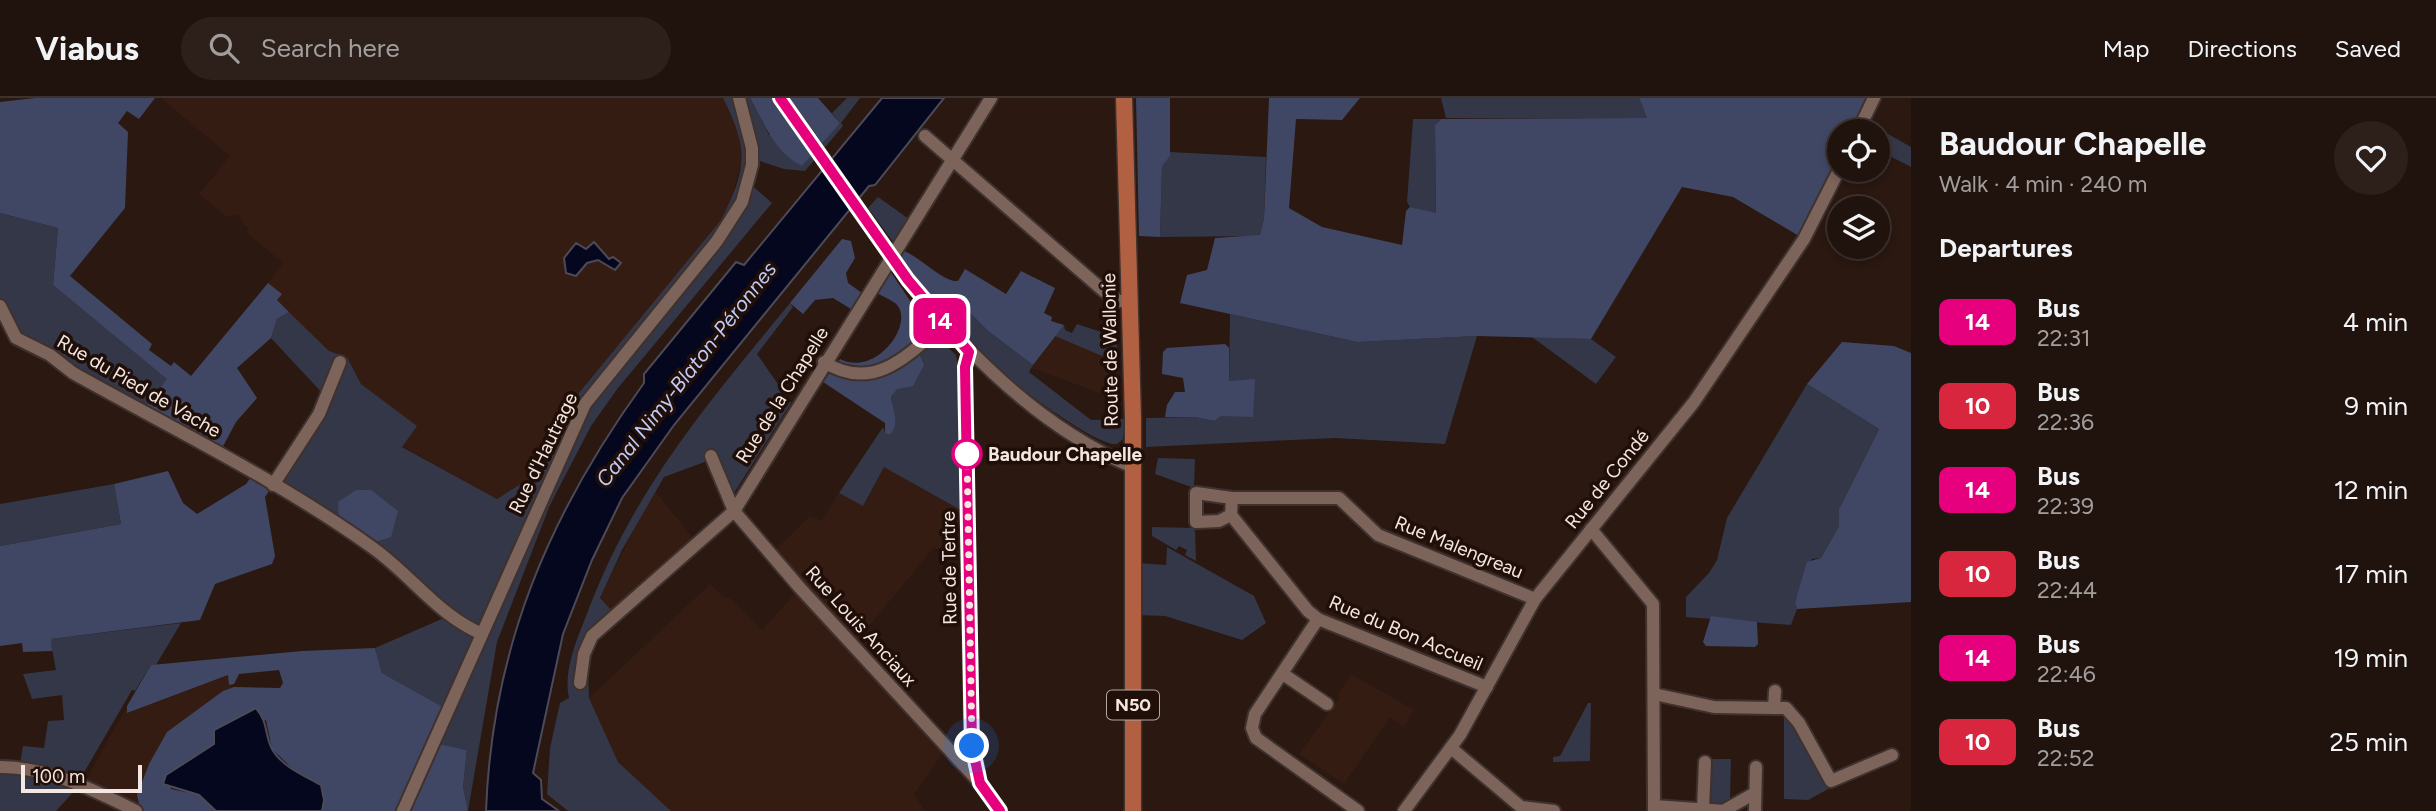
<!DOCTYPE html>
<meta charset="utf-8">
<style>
body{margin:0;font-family:Figtree,sans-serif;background:#2d201b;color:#f1f3f6;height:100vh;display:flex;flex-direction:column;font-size:26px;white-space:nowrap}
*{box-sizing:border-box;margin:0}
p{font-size:23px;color:#a29e9d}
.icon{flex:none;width:38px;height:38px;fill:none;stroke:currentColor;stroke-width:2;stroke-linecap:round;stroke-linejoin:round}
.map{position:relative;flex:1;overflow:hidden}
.details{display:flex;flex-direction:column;background:#20120d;width:525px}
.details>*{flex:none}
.badge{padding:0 14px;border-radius:10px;font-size:24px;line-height:46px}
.tools{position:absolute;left:1827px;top:21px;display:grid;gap:14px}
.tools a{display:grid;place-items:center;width:63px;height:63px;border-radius:50%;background:#20120d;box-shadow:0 4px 10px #0003,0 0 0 2px #3d322e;font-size:35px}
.scale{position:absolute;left:21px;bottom:18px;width:121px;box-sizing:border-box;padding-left:7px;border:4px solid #f4e6e1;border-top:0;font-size:19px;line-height:24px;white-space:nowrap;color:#f4e6e1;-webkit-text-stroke:5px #200f08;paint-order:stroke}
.you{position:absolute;width:35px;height:35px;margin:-18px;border:5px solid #fff;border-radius:50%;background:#1a73e8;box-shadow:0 0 0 10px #1a73e833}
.map>.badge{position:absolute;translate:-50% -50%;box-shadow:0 0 0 4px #fff}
h2{padding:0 28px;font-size:26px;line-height:63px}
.round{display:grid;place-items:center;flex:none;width:74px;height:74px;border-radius:37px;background:#2d201b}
.headline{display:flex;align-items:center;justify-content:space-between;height:119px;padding:0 28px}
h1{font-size:33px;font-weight:700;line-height:52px}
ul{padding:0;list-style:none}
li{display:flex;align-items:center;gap:21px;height:84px;padding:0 28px}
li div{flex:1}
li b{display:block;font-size:26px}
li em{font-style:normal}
li .badge{min-width:77px;font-weight:700;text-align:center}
header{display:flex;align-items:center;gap:42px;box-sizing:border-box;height:98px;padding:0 35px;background:#20120d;border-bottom:2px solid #3d322e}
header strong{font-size:33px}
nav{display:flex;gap:38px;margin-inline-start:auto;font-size:24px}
.search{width:490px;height:63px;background:#2d201b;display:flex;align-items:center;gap:18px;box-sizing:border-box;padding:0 24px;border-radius:38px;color:#a29e9d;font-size:26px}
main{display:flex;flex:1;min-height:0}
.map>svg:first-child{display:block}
</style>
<header>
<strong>Viabus</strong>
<div class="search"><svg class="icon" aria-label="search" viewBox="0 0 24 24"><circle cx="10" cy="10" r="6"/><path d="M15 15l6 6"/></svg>Search here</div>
<nav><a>Map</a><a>Directions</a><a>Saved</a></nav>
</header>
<main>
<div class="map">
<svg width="1911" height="713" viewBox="0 0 1911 713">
<rect width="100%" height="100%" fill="#2a1811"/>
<g fill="#351c13">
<polygon points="161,0 724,0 738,30 742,63 731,102 721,122 574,301 544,371 497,401 402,348 416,328 361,286 347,259 329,253 277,202 282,196 268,185 283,165 246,134 249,131 242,125 239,116 227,119 199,96 230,58"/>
<polygon points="1055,238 1102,258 1118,249 1119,302 1031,270"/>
<polygon points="884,369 964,414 965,464 934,449 855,545 773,454 810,418 821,423 839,395 863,408"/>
<polygon points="654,392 695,443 614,515 600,500"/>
<polygon points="710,486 723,499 731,501 762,532 800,490 946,651 914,696 925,713 671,713 618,664 589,600"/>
<polygon points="1351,576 1414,612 1404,629 1390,619 1344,686 1299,656 1339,601 1337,598"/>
<polygon points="229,577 229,587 234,589 223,593 149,666 137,697 142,711 85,684 127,608 128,615"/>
</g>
<g fill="#333748">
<path d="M723,0h13l12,44v40l24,21 -154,185 -27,38 -41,79 -53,137 -29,169 -5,-24 4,-37 -36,-8 14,-33 -63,-36 -7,-25 69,-30 5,5 7,-6 -178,-132 48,-77 21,-51 14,27 56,42 -15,21 95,52 47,-30 30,-70 147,-179c26,-51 28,-71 2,-122z"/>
<polygon points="745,0 750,0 769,37 840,25 832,15 847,0 860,0 841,25 843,28 805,73 784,71 757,62"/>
<polygon points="1441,0 1639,0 1647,20 1446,20"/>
<polygon points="1413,21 1441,21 1435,27 1436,116 1410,109 1407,104"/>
<polygon points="1863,22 1911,49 1911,69 1878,52 1878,33 1858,33"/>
<polygon points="1170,54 1266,59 1264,120 1260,138 1160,139 1162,68"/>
<polygon points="878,99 909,121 893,144 868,110"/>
<polygon points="0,115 58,130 53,187 168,281 144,311 19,239 0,202"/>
<path d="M790,205l3,4 -36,47 34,49 -57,90 -22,-45 -5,4 3,8 -46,17 -42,73 -22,48 14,15 -19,27 -7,32 1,26 29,64 53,49h-103l-21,-17 3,-46 10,-45 9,-5c-6,-27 7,-56 17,-82 48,-128 119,-209 204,-313z"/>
<path d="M962,207l26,26 45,34 -4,7 62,48 34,-1 -2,20 -6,5c-21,4 -124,-75 -141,-94 -11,-11 -21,-25 -31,-37z"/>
<polygon points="289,214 329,253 341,257 325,298 271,240 277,221"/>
<polygon points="1230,216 1357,244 1477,238 1445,346 1335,340 1146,349 1146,320 1195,319 1214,323 1229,283"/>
<polygon points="1077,226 1116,239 1117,252 1102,258 1055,238 1064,227 1065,232 1072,235"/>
<polygon points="1532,239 1591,241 1616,259 1596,286"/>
<polygon points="942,244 956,257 960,275 964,414 884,369 863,408 839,395 883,329 885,335 891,337 895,322 891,299 917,255"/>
<polygon points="1807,286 1879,331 1839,411 1839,428 1821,460 1812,461 1795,503 1797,511 1791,527 1686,519 1686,499 1709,475 1717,462 1727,420"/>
<polygon points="1158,360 1195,361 1194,390 1155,376"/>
<polygon points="114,386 121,426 0,448 0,406"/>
<polygon points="1152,429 1195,430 1196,463 1185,457 1187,452 1179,448 1176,452 1152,438"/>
<polygon points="1167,449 1254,498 1266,525 1242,542 1165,518 1138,517 1138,465 1166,467"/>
<polygon points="181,525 156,567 151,567 135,593 132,592 79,683 20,667 23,648 44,650 48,623 64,622 62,597 32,601 23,576 56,572 50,541"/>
<polygon points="1588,605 1591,605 1590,663 1553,664 1553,659 1560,658"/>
<polygon points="1784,612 1797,626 1832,689 1808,702 1784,701"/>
<polygon points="1708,661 1731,661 1730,703 1725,708 1708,707"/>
<polygon points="9,671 77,690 56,713 0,713 0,673"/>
</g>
<g fill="#404764">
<polygon points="35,0 155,0 139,21 127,13 118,25 128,34 125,110 70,178 152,246 149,252 171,268 174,264 191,278 268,185 282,196 277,202 289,214 277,221 271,240 237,270 257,300 236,324 220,354 144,311 167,281 53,187 58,130 0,115 0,4"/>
<path d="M750,0h68l22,25 -38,43c-26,-12 -39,-44 -52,-68z"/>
<polygon points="1136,0 1170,0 1170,58 1162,68 1160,139 1139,138"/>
<polygon points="1269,0 1360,0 1342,22 1296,21 1289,110 1322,129 1402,147 1406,113 1410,109 1436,115 1435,27 1441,21 1647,20 1639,0 1874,0 1858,33 1839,33 1839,72 1804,141 1733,99 1682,89 1591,241 1477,238 1357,244 1180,205 1187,177 1207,172 1215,140 1260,137 1264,120"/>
<polygon points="842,141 851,143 855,160 846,175 848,185 862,195 851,211 833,200 815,202 803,216 790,205"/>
<path d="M904,153c16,6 40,32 54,30l7,-12 41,25 15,-23 34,17 -11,25 8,4 -1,4 13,4 -31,40 -45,-34 -26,-26 -17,8 -46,-56z"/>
<path d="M886,167l29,43 4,20 -4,17 9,20 -11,21 -16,3 -6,8c2,13 9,27 -1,38l-5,-2v-10l-62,-41 17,-23c37,19 77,-38 55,-56 -7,-5 -17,-9 -24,-13z"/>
<polygon points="1842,244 1894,248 1911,255 1911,504 1797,511 1795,504 1807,464 1821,460 1839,428 1839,411 1879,331 1807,286"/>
<polygon points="1225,246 1229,250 1229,283 1255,281 1253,319 1221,318 1214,323 1195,319 1165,319 1167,307 1175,294 1185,294 1183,280 1162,276 1163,254 1167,250"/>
<polygon points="168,373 183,405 197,416 246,386 251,379 271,390 265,399 275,458 272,466 215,486 200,522 51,541 52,553 23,554 22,545 0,548 0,448 121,426 114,386"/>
<polygon points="356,392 371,392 398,413 391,439 372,445 339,424 338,404"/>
<polygon points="1711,518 1757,524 1758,546 1755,549 1706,548 1703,544"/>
<polygon points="375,550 382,575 446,611 431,644 467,652 463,689 468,713 322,713 324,702 321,688 292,670 272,651 266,622 215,646 166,677 171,691 199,697 216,713 141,713 137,697 149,666 167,634 223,593 234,589 280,590 283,585 279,572 239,576 234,586 229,587 228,577 127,615 127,608 151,567 302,553"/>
</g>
<g fill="#05071e" stroke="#4d4a58" stroke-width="2">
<path d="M882,0h62l-69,87 -6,1 -195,239 -52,73 -30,62 -29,74 -30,139 8,7 1,19 17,12h-73c6,-163 63,-297 158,-428v-9l92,-112 8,3z"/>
<polygon points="594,144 609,161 613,159 621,165 615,172 598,162 587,165 576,178 566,175 564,160 576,145 586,151"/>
<path d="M256,610c13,16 8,26 16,41 9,17 33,27 49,36l3,15 -2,11h-106l-17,-16 -36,-11 3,-9 48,-31v-14z"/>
</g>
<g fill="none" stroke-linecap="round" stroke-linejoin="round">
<g stroke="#3f312e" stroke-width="16">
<g id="minor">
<polyline points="780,0 808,39"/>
<polyline points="1858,33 1874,0"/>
<polyline points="925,38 1105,194 1119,203 1130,203"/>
<path d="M908,182c59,74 136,150 225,187"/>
<path d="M0,208l16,32 34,17 23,18c100,56 207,108 300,175 39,28 65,67 109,86"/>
<polyline points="969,254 965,269 971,633 980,685"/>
<path d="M824,264c49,31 84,-6 119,-38"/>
<polyline points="711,358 734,413 800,490 980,685 1000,713"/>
<polyline points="273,387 319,316 340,264"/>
<polyline points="1231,417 1232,400 1339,400 1378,437 1535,501"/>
<polyline points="1231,417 1308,513 1318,521 1487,589"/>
<polyline points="1231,417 1219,423 1196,424 1196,395 1232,400"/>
<polyline points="1591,431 1653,506 1654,713"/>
<polyline points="1318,521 1255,616 1252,630 1256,640 1358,713"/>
<polyline points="1283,576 1327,606"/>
<polyline points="580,585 584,556 592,538 734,413 991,0"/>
<polyline points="1654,596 1714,609 1774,610 1775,593"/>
<polyline points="1774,610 1786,610 1799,625 1831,683 1892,657"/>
<polyline points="1451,650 1521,709 1554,713"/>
<path d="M0,669c48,0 94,23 136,44"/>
<polyline points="1654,708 1725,713"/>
<polyline points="1703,711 1705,664"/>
<polyline points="1725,712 1755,695"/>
<polyline points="403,713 585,306 717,143 742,104 752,67 752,50 739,0"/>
<polyline points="1404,713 1460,637 1535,501 1694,304 1804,141 1839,72"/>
<polyline points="1755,713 1756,669"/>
</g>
</g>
<g stroke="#3f312e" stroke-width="19">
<polyline id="major" points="1124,0 1133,321 1133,713"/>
</g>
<use href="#minor" stroke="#7c645b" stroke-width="12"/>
<use href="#major" stroke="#b16141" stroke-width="16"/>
<g stroke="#3f312e" stroke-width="16" stroke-linecap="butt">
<polyline id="minor-bridge" points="808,39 908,182"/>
</g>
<use href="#minor-bridge" stroke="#7c645b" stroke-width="12"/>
</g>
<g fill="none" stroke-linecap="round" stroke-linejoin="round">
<g stroke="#fff" stroke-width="16">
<polyline id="line" points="780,0 908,182 969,254 965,269 972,648 980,685 1000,713"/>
</g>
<use href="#line" stroke="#e6007e" stroke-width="10"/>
<polyline stroke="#f4e6e1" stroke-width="7" stroke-dasharray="0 12.6" points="967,356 972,648"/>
</g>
<circle fill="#fff" stroke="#e6007e" stroke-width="3.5" cx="967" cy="356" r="14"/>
<g text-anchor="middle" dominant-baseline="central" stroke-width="7" stroke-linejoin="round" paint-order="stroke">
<rect fill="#200f08" stroke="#b4a6a0" stroke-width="2" x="1107" y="592.5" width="52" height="29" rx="5"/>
<g font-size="18" font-weight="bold" fill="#f4e6e1">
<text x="1133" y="607">N50</text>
</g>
<g font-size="19" fill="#f4e6e1" stroke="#200f08">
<text transform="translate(1110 252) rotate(-91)">Route de Wallonie</text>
<text transform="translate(139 288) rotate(30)">Rue du Pied de Vache</text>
<text transform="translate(782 297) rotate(-58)">Rue de la Chapelle</text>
<text transform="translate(543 355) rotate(-64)">Rue d'Hautrage</text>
<text transform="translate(1607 381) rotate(-51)">Rue de Condé</text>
<text transform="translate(1459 449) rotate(22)">Rue Malengreau</text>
<text transform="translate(949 470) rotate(-91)">Rue de Tertre</text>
<text transform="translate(861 528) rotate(48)">Rue Louis Anciaux</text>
<text transform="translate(1406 535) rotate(23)">Rue du Bon Accueil</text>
</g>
<g font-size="19" font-weight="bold" fill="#f4e6e1" stroke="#200f08" text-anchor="start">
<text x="988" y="356">Baudour Chapelle</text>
</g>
<g font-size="21" font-style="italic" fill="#bfcaf7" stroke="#200f08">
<text transform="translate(686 276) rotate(-52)">Canal Nimy-Blaton-Péronnes</text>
</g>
</g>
</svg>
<div class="tools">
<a><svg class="icon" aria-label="locate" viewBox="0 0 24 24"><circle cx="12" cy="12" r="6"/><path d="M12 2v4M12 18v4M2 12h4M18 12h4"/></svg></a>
<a><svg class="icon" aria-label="layers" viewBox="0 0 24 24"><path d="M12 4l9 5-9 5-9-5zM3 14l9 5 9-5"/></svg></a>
</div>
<div class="scale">100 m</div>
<div class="you" style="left:972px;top:648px"></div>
<b class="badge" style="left:940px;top:223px;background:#e6007e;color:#fff">14</b>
</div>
<section class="details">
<div class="headline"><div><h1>Baudour Chapelle</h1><p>Walk · 4 min · 240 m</p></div><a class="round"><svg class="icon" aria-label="heart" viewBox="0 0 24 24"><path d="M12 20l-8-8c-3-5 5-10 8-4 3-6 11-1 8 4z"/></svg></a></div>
<h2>Departures</h2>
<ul>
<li><span class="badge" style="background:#e6007e;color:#fff">14</span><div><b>Bus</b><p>22:31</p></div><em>4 min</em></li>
<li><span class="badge" style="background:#d7263d;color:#fff">10</span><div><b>Bus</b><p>22:36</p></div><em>9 min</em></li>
<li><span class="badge" style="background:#e6007e;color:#fff">14</span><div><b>Bus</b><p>22:39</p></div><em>12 min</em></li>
<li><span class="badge" style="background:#d7263d;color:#fff">10</span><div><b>Bus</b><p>22:44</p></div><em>17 min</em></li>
<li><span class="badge" style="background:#e6007e;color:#fff">14</span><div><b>Bus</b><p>22:46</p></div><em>19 min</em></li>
<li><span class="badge" style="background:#d7263d;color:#fff">10</span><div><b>Bus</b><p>22:52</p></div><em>25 min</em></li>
</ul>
</section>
</main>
